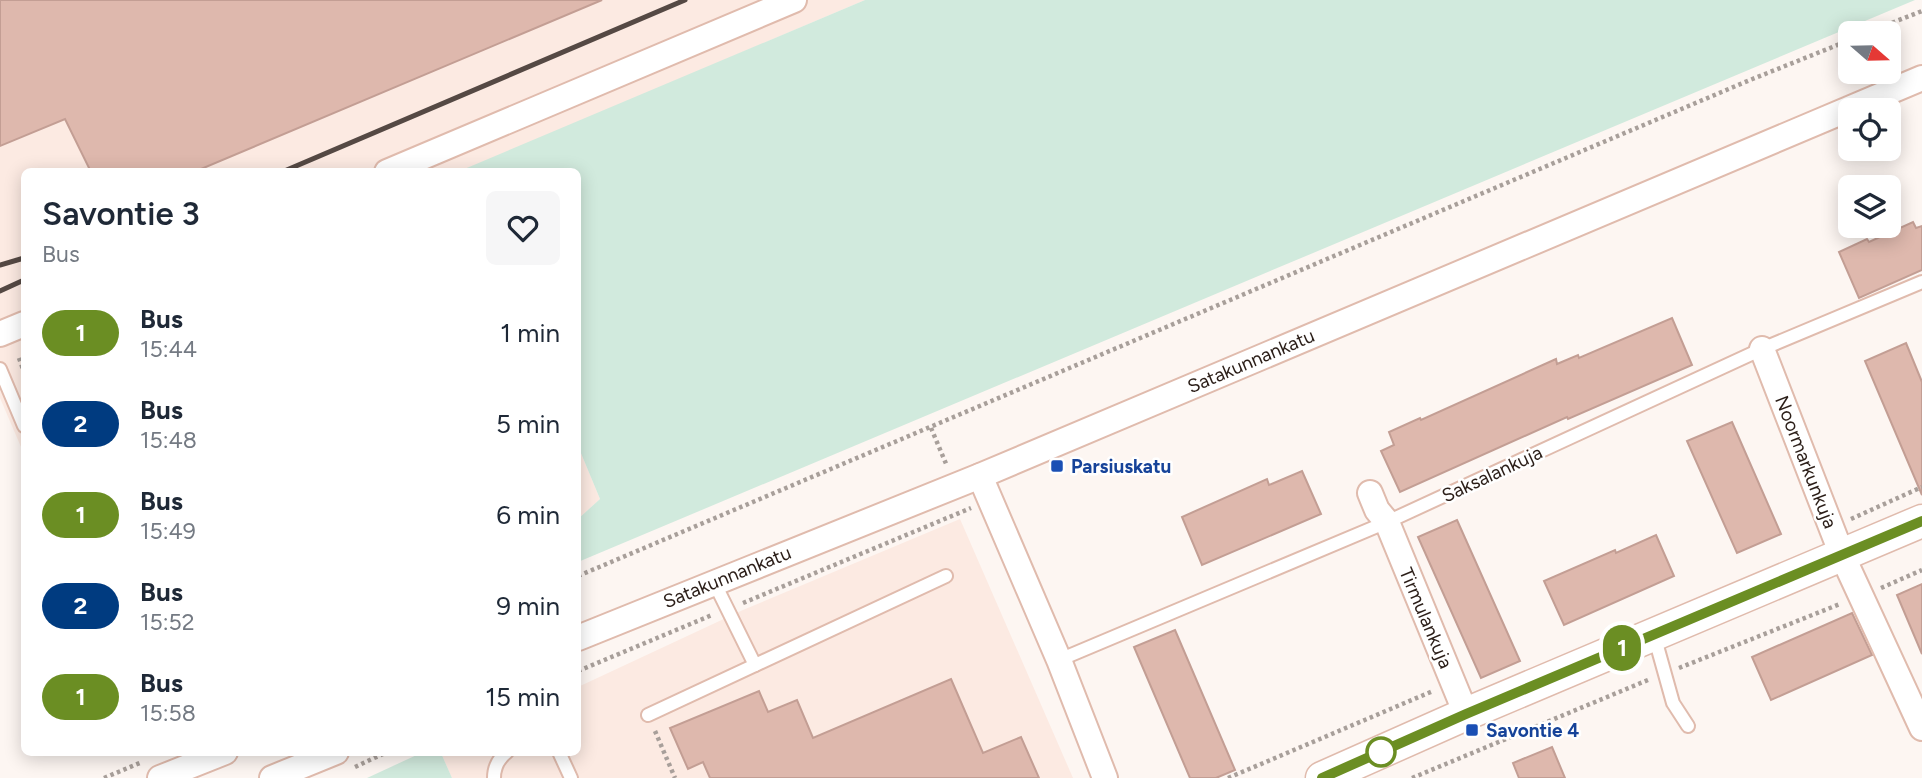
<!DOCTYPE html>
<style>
body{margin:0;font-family:Figtree,sans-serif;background:#f6f6f7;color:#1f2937;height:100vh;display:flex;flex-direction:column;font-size:26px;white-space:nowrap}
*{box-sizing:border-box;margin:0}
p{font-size:23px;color:#747a83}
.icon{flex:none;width:38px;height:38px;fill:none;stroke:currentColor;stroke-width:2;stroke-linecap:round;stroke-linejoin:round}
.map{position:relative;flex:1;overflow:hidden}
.side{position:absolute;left:21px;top:168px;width:560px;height:588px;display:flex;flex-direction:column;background:#fff;border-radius:10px;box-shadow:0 4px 18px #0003}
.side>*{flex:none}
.badge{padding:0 14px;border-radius:23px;font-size:24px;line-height:46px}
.needle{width:46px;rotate:110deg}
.tools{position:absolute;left:1838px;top:21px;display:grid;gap:14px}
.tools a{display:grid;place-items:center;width:63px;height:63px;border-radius:10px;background:#fff;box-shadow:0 4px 18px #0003;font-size:35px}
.map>.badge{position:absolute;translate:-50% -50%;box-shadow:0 0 0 4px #fff}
.round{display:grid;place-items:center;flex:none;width:74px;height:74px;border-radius:10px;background:#f6f6f7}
.overview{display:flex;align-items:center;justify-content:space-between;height:119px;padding:0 21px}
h1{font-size:33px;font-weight:600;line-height:52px}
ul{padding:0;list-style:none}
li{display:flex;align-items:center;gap:21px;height:91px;padding:0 21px}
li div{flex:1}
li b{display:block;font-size:26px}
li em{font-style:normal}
li .badge{min-width:77px;font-weight:700;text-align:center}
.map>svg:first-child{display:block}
</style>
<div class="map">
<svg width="1922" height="778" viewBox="0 0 1922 778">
<rect width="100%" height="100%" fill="#fdf6f2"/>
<g fill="#fceae2">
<polygon points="0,0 865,0 463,171 24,172 24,454 0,398"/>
<polygon points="578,446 600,499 578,519"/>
<polygon points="960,519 1073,778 452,778 441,753 578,752 578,687 743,610"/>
</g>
<g fill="#d1eadd">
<polygon points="865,0 1915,0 578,562 578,519 600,499 578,446 578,172 462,170"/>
<polygon points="421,753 441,753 452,778 367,778"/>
</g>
<g fill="#deb8ad" stroke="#c39e94" stroke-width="2">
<polygon points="0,0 602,0 194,172 91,172 65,119 0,146"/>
<polygon points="1913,222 1916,228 1922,226 1922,270 1859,298 1839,252 1867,239 1869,242"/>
<polygon points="1672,318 1692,365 1568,419 1567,417 1400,492 1381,451 1394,445 1389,432 1420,418 1421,420 1556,359 1557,364 1578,355 1579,358"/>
<polygon points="1906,343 1922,382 1922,495 1865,361"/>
<polygon points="1732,422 1781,534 1737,553 1687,441"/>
<polygon points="1302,471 1321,514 1202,565 1182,517 1267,479 1269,485"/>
<polygon points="1457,520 1520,661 1481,678 1418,537"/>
<polygon points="1656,535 1674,576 1564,625 1544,581 1615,550 1616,553"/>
<polygon points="1922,584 1922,654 1897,595"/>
<polygon points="1852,613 1872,655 1771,700 1752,657"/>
<polygon points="1175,630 1235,770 1216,778 1190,778 1134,647"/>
<polygon points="951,679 983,753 1021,737 1039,778 710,778 703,762 688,769 670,728 759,691 768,712 797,700 813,738"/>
<polygon points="1552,747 1565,778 1519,778 1513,763"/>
</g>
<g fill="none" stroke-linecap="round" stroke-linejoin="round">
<g stroke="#e0bbad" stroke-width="16">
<g id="service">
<polyline points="0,369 24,426"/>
<polyline points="714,582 755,665"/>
<polyline points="1654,635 1673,703 1688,726"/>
<polyline points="1059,660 1387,522 1762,349 1922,282"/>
<polyline points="648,715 946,576"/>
<polyline points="559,752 571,778"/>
<path d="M494,778c0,-11 4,-19 13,-26"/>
</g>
</g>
<g stroke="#e0bbad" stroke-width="28">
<g id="minor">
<polyline points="387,172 794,0"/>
<polyline points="0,334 24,324"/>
<polyline points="1762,349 1842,555 1922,728"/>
<polyline points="980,476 1059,660 1105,778"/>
<polyline points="1370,493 1377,510 1387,522 1466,714"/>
<polyline points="578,638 980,476 1922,78"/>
<polyline points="160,778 225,752"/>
<polyline points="272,778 336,752"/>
</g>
</g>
<g stroke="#e0bbad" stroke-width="35">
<polyline id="tertiary" points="1322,778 1466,714 1922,521"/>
</g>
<g stroke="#a89f9a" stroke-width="4.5" stroke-dasharray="3.5 3.5" stroke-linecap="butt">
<polyline points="1866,33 1922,11"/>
<polyline points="19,358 24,372"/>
<polyline points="931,428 947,466"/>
<polyline points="1851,519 1922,487"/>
<polyline points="578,576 1750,80 1850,40"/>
<polyline points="1881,588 1922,570"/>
<polyline points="743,603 971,508"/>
<polyline points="1679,668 1840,604"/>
<polyline points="578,671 712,615"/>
<polyline points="655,731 675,778"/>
<polyline points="355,767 387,752"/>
<polyline points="104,778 142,762"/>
<polyline points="1228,778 1433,691"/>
<polyline points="1412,778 1648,680"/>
</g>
<use href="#service" stroke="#fff" stroke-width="12"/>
<use href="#minor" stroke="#fff" stroke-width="24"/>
<use href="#tertiary" stroke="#fff" stroke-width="32"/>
<g stroke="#554944" stroke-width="5">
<polyline points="282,172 685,0"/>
<polyline points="0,265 24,258"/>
<polyline points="0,291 24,280"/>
</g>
</g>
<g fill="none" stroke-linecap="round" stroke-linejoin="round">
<g stroke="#fff" stroke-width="16">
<polyline id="line" points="1322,778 1466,714 1922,521"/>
</g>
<use href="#line" stroke="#6b8e23" stroke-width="10"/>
</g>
<g fill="#1a4fb4" stroke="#fff" stroke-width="2.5">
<rect x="1050" y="459" width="14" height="14" rx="3.5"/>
<rect x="1465" y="723" width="14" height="14" rx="3.5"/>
</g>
<circle fill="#fff" stroke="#6b8e23" stroke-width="3.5" cx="1381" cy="752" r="14"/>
<g text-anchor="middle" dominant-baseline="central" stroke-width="5" stroke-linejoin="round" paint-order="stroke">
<g font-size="19" fill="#2b1e18" stroke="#fff">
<text transform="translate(1251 361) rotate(-23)">Satakunnankatu</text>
<text transform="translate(1806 462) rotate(69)">Noormarkunkuja</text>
<text transform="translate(1492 474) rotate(-25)">Saksalankuja</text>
<text transform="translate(727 577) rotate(-22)">Satakunnankatu</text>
<text transform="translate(1426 618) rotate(67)">Tirmulankuja</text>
</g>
<g font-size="19" font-weight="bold" fill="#164399" stroke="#fff" text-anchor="start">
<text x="1071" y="466">Parsiuskatu</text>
<text x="1486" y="730">Savontie 4</text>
</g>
</g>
</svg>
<div class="tools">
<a><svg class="needle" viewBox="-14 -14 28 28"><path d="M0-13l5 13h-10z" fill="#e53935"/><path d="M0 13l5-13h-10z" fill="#747a83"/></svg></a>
<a><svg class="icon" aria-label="locate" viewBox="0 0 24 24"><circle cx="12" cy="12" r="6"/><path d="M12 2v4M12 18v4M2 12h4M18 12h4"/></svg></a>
<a><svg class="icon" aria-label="layers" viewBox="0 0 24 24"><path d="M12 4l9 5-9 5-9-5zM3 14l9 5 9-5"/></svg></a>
</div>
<b class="badge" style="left:1622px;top:648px;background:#6b8e23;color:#fff">1</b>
<section class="side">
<div class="overview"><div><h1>Savontie 3</h1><p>Bus</p></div><a class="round"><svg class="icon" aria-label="heart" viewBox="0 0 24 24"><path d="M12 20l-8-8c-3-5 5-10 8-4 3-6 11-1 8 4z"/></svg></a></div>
<ul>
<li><span class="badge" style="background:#6b8e23;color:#fff">1</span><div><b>Bus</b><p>15:44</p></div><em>1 min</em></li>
<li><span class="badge" style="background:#003b80;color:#fff">2</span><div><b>Bus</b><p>15:48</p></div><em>5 min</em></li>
<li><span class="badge" style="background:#6b8e23;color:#fff">1</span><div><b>Bus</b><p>15:49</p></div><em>6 min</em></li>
<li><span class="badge" style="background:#003b80;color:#fff">2</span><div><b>Bus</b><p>15:52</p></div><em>9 min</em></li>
<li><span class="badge" style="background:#6b8e23;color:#fff">1</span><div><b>Bus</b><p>15:58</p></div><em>15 min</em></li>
</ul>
</section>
</div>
